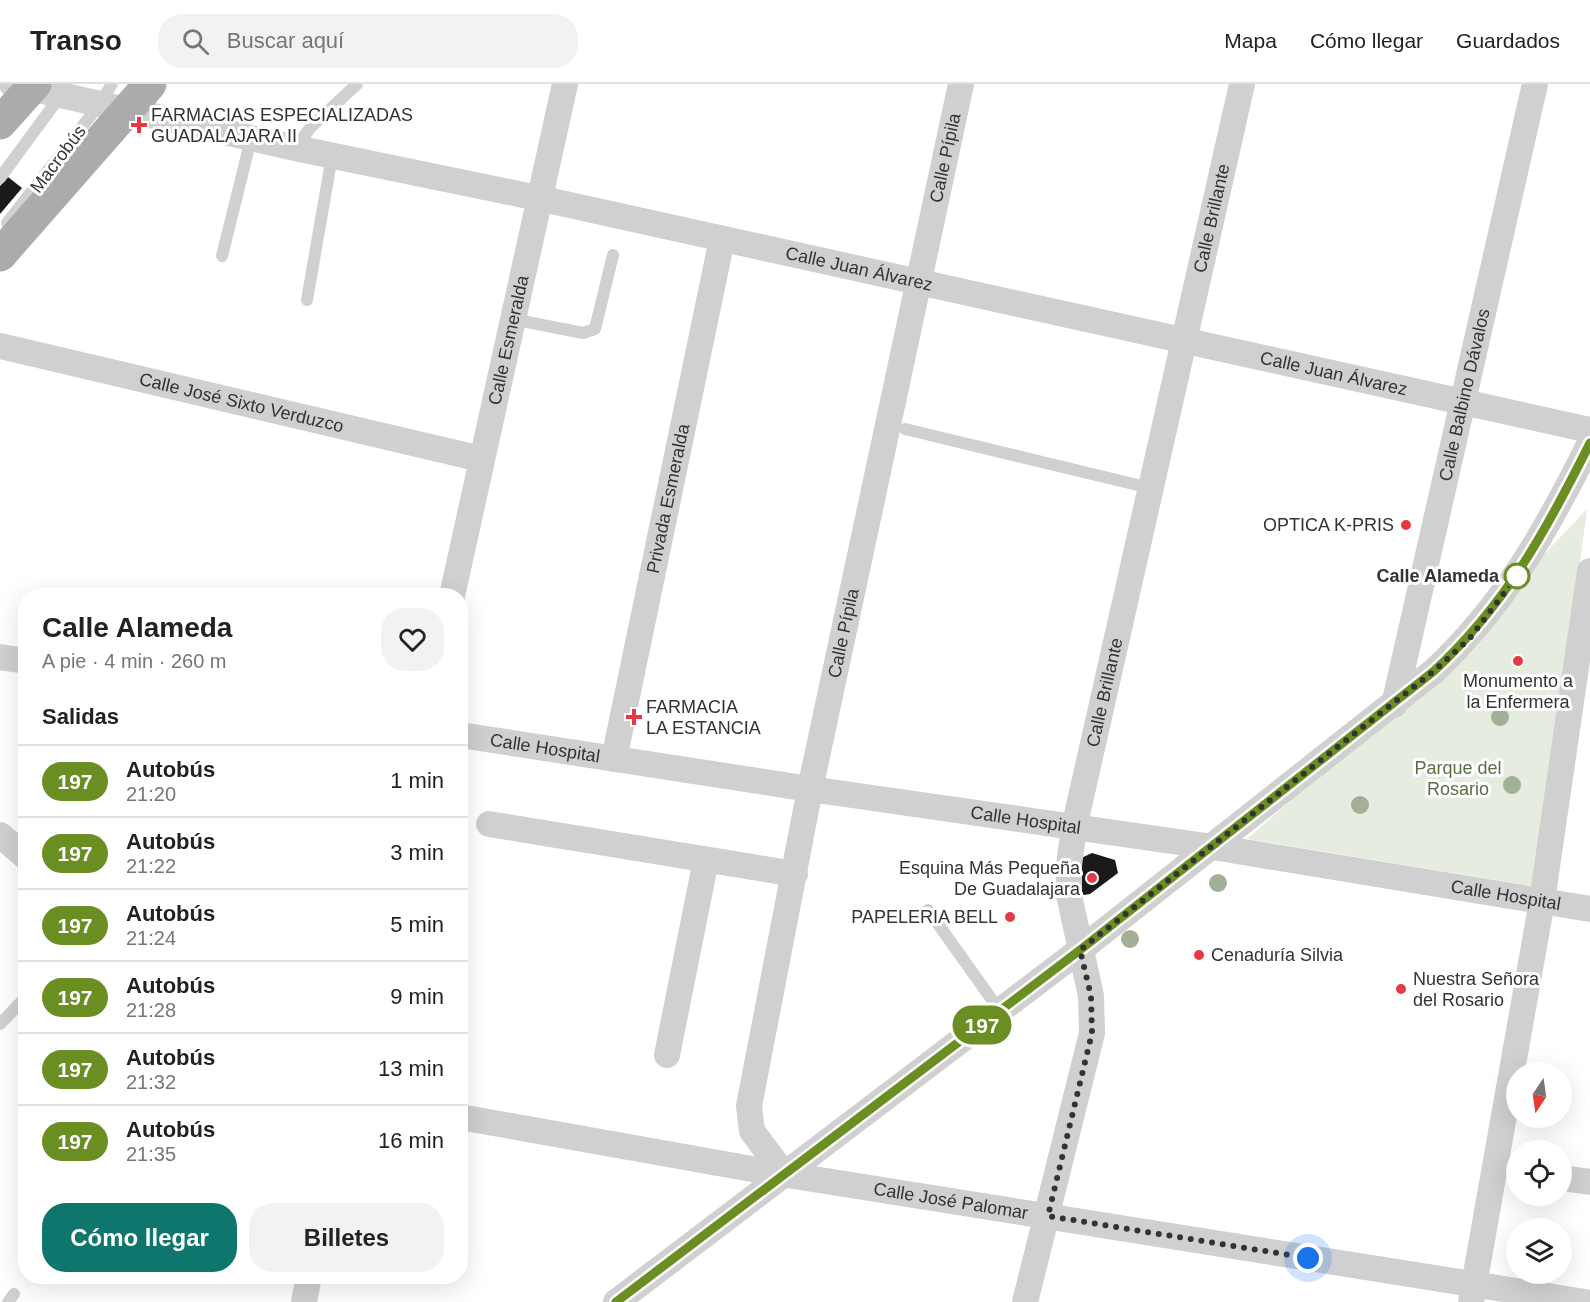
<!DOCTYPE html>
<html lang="es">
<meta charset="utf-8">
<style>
body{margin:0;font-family:Arial,sans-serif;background:#f2f2f2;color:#222;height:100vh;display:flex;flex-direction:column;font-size:22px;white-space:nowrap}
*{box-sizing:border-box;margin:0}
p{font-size:20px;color:#767676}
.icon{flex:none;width:33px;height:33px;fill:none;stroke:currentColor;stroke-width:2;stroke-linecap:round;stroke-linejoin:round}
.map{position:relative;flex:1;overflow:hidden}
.sheet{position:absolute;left:18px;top:504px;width:450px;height:696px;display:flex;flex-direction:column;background:#fff;border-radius:24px;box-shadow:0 6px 24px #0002}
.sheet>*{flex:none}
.badge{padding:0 12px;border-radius:20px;font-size:21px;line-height:39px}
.needle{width:39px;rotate:193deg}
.buttons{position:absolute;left:1506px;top:978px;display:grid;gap:12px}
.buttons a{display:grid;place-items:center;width:66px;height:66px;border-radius:50%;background:#fff;box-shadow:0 6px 24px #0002;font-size:30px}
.you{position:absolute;width:30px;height:30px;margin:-15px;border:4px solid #fff;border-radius:50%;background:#1a73e8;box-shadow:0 0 0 9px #1a73e833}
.map>.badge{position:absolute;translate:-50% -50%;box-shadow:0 0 0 3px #fff}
h2{padding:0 24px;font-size:22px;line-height:54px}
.round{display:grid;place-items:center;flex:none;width:63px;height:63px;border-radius:24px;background:#f2f2f2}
.summary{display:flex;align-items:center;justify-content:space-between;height:102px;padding:0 24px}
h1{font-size:28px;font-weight:800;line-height:45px}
.button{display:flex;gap:12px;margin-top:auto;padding:12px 24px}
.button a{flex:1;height:69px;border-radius:24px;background:#0f766e;color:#fff;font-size:24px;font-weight:800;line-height:69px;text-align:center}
.button a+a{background:#f2f2f2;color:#222}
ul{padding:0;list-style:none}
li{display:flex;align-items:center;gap:18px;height:72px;padding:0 24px;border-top:2px solid #e0e0e0}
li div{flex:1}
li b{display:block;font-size:22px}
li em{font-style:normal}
li .badge{min-width:66px;font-weight:700;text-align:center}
header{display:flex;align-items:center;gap:36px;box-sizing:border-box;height:84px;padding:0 30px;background:#fff;border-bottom:2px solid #e0e0e0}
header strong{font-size:28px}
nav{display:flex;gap:33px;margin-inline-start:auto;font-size:21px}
.search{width:420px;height:54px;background:#f2f2f2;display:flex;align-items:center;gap:15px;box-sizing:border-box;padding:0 21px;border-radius:24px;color:#767676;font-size:22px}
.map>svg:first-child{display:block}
</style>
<header>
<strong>Transo</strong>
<div class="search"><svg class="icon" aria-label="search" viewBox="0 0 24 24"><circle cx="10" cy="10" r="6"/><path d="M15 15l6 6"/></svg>Buscar aquí</div>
<nav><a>Mapa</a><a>Cómo llegar</a><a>Guardados</a></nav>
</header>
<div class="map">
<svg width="1590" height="1218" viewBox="0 0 1590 1218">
<rect width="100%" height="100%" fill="#fff"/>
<polygon fill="#e6ecdf" points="1587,425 1538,803 1247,755 1411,611"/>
<g fill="#1a1a1a">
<polygon points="8,93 22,104 0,130 0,102"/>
<polygon points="1092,769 1115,776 1118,789 1090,810 1084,811 1078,807 1079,775"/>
</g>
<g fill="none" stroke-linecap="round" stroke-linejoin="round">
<g stroke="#d0d0d0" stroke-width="12">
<polyline points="295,64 311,43 357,0"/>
<polyline points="0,94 61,11"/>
<polyline points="7,139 99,21 112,0"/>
<polyline points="222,172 251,55"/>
<polyline points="307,216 332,72"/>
<polyline points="512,235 583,249 595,245 613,171"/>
<polyline points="905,345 1150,404"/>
<polyline points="928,826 1000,927"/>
<polyline points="0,940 26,913"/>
<polyline points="8,1218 14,1210"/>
</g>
<g stroke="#d0d0d0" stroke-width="26">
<path id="s1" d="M12,0l283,64 243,50 1052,232"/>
<path id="s2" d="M0,262l481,113"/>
<path id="s3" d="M452,512l113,-512"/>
<polyline points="0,573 26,577"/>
<path id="s4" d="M1394,621l141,-621"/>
<path id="s5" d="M460,651l350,54 403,58 377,62"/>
<path id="s6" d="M614,675l108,-520"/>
<polyline points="489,740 795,790"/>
<polyline points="0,751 26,773"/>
<polyline points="667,971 706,776"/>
<path id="s7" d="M460,1033l303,54 822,131"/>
<path id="s8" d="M784,1090l-32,-43 -3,-25 61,-317 151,-705"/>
<polyline points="1562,1094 1590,1098"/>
<polyline points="304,1218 309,1192"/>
<path d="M616,1218l464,-352 354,-279c72,-68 112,-140 156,-228"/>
<path id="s9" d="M1025,1218l67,-269 -1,-37 -22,-101v-30l5,-37 168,-744"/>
<polyline points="1471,1218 1542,817 1590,487"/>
</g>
<g stroke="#ababab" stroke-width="33">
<polyline points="0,39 35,0"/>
<polyline points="0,171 150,0"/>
</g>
</g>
<g fill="#a2b095">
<circle cx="1500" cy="633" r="9"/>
<circle cx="1512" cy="701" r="9"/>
<circle cx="1360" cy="721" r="9"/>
<circle cx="1218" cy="799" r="9"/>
<circle cx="1130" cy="855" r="9"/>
</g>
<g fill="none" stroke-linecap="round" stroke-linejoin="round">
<g stroke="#fff" stroke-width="14">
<path id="line" d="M616,1218l464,-352 354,-279c72,-67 112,-140 156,-228"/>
</g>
<use href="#line" stroke="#6b8e23" stroke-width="9"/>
<polyline stroke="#333" stroke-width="6" stroke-dasharray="0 10.8" points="1308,1174 1048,1132 1092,949 1091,912 1080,866 1434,587 1470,554 1517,492"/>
</g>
<g fill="#e63946" stroke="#fff" stroke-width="2">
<path d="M136 32h6v6h6v6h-6v6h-6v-6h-6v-6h6z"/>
<circle cx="1406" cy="441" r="6"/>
<circle cx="1518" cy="577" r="6"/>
<path d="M631 624h6v6h6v6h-6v6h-6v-6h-6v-6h6z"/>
<circle cx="1092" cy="794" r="6"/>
<circle cx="1010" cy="833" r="6"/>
<circle cx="1199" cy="871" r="6"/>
<circle cx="1401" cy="905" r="6"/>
</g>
<circle fill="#fff" stroke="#6b8e23" stroke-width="3" cx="1517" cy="492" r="12"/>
<g text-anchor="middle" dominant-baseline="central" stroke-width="6" stroke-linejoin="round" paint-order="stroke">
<g font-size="18" fill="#333" stroke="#fff" text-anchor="start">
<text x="151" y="31">FARMACIAS ESPECIALIZADAS<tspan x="151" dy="21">GUADALAJARA II</tspan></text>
<text x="1394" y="441" text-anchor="end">OPTICA K-PRIS</text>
<text x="1518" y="597" text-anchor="middle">Monumento a<tspan x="1518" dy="21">la Enfermera</tspan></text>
<text x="646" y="623">FARMACIA<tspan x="646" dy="21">LA ESTANCIA</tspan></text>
<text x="1080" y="784" text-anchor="end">Esquina Más Pequeña<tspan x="1080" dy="21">De Guadalajara</tspan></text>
<text x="998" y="833" text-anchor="end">PAPELERIA BELL</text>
<text x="1211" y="871">Cenaduría Silvia</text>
<text x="1413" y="895">Nuestra Señora<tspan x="1413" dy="21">del Rosario</tspan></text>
</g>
<g font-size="18" fill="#333" stroke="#fff">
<text stroke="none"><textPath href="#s8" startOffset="1047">Calle Pípila</textPath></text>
<text transform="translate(58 75) rotate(-53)">Macrobús</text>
<text stroke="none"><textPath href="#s9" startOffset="1110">Calle Brillante</textPath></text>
<text stroke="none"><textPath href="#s1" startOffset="867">Calle Juan Álvarez</textPath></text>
<text stroke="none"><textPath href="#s3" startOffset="262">Calle Esmeralda</textPath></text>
<text stroke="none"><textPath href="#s1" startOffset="1353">Calle Juan Álvarez</textPath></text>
<text stroke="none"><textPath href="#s4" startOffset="318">Calle Balbino Dávalos</textPath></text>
<text stroke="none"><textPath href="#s2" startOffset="248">Calle José Sixto Verduzco</textPath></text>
<text stroke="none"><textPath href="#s6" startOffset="266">Privada Esmeralda</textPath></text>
<text stroke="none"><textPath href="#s8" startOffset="561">Calle Pípila</textPath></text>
<text stroke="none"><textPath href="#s9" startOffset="624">Calle Brillante</textPath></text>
<text stroke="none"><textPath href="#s5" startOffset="86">Calle Hospital</textPath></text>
<text stroke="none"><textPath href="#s5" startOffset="572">Calle Hospital</textPath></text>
<text stroke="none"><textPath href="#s5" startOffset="1058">Calle Hospital</textPath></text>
<text stroke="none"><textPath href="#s7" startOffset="498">Calle José Palomar</textPath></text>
</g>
<g font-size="18" font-weight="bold" fill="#333" stroke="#fff" text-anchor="end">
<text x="1499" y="492">Calle Alameda</text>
</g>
<g font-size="18" fill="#56703f" stroke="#fff">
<text x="1458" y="684">Parque del<tspan x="1458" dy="21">Rosario</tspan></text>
</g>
</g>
</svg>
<div class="buttons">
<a><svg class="needle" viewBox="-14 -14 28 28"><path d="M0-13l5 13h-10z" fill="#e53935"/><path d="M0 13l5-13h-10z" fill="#767676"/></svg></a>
<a><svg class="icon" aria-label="locate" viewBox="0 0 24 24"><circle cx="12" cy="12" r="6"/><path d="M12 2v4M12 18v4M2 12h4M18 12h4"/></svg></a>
<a><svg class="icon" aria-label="layers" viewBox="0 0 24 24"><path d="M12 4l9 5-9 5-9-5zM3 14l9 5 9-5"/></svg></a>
</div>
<div class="you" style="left:1308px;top:1174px"></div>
<b class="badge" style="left:982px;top:941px;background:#6b8e23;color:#fff">197</b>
<section class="sheet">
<div class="summary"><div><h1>Calle Alameda</h1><p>A pie · 4 min · 260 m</p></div><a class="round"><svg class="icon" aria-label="heart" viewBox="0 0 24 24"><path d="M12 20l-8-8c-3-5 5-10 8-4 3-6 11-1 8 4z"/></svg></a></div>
<h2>Salidas</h2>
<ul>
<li><span class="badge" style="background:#6b8e23;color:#fff">197</span><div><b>Autobús</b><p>21:20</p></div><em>1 min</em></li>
<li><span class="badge" style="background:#6b8e23;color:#fff">197</span><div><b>Autobús</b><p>21:22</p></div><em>3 min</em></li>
<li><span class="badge" style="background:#6b8e23;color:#fff">197</span><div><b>Autobús</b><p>21:24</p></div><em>5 min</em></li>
<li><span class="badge" style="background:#6b8e23;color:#fff">197</span><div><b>Autobús</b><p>21:28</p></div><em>9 min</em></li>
<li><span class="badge" style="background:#6b8e23;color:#fff">197</span><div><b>Autobús</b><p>21:32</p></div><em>13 min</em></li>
<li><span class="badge" style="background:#6b8e23;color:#fff">197</span><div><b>Autobús</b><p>21:35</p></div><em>16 min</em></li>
</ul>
<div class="button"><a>Cómo llegar</a><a>Billetes</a></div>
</section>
</div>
